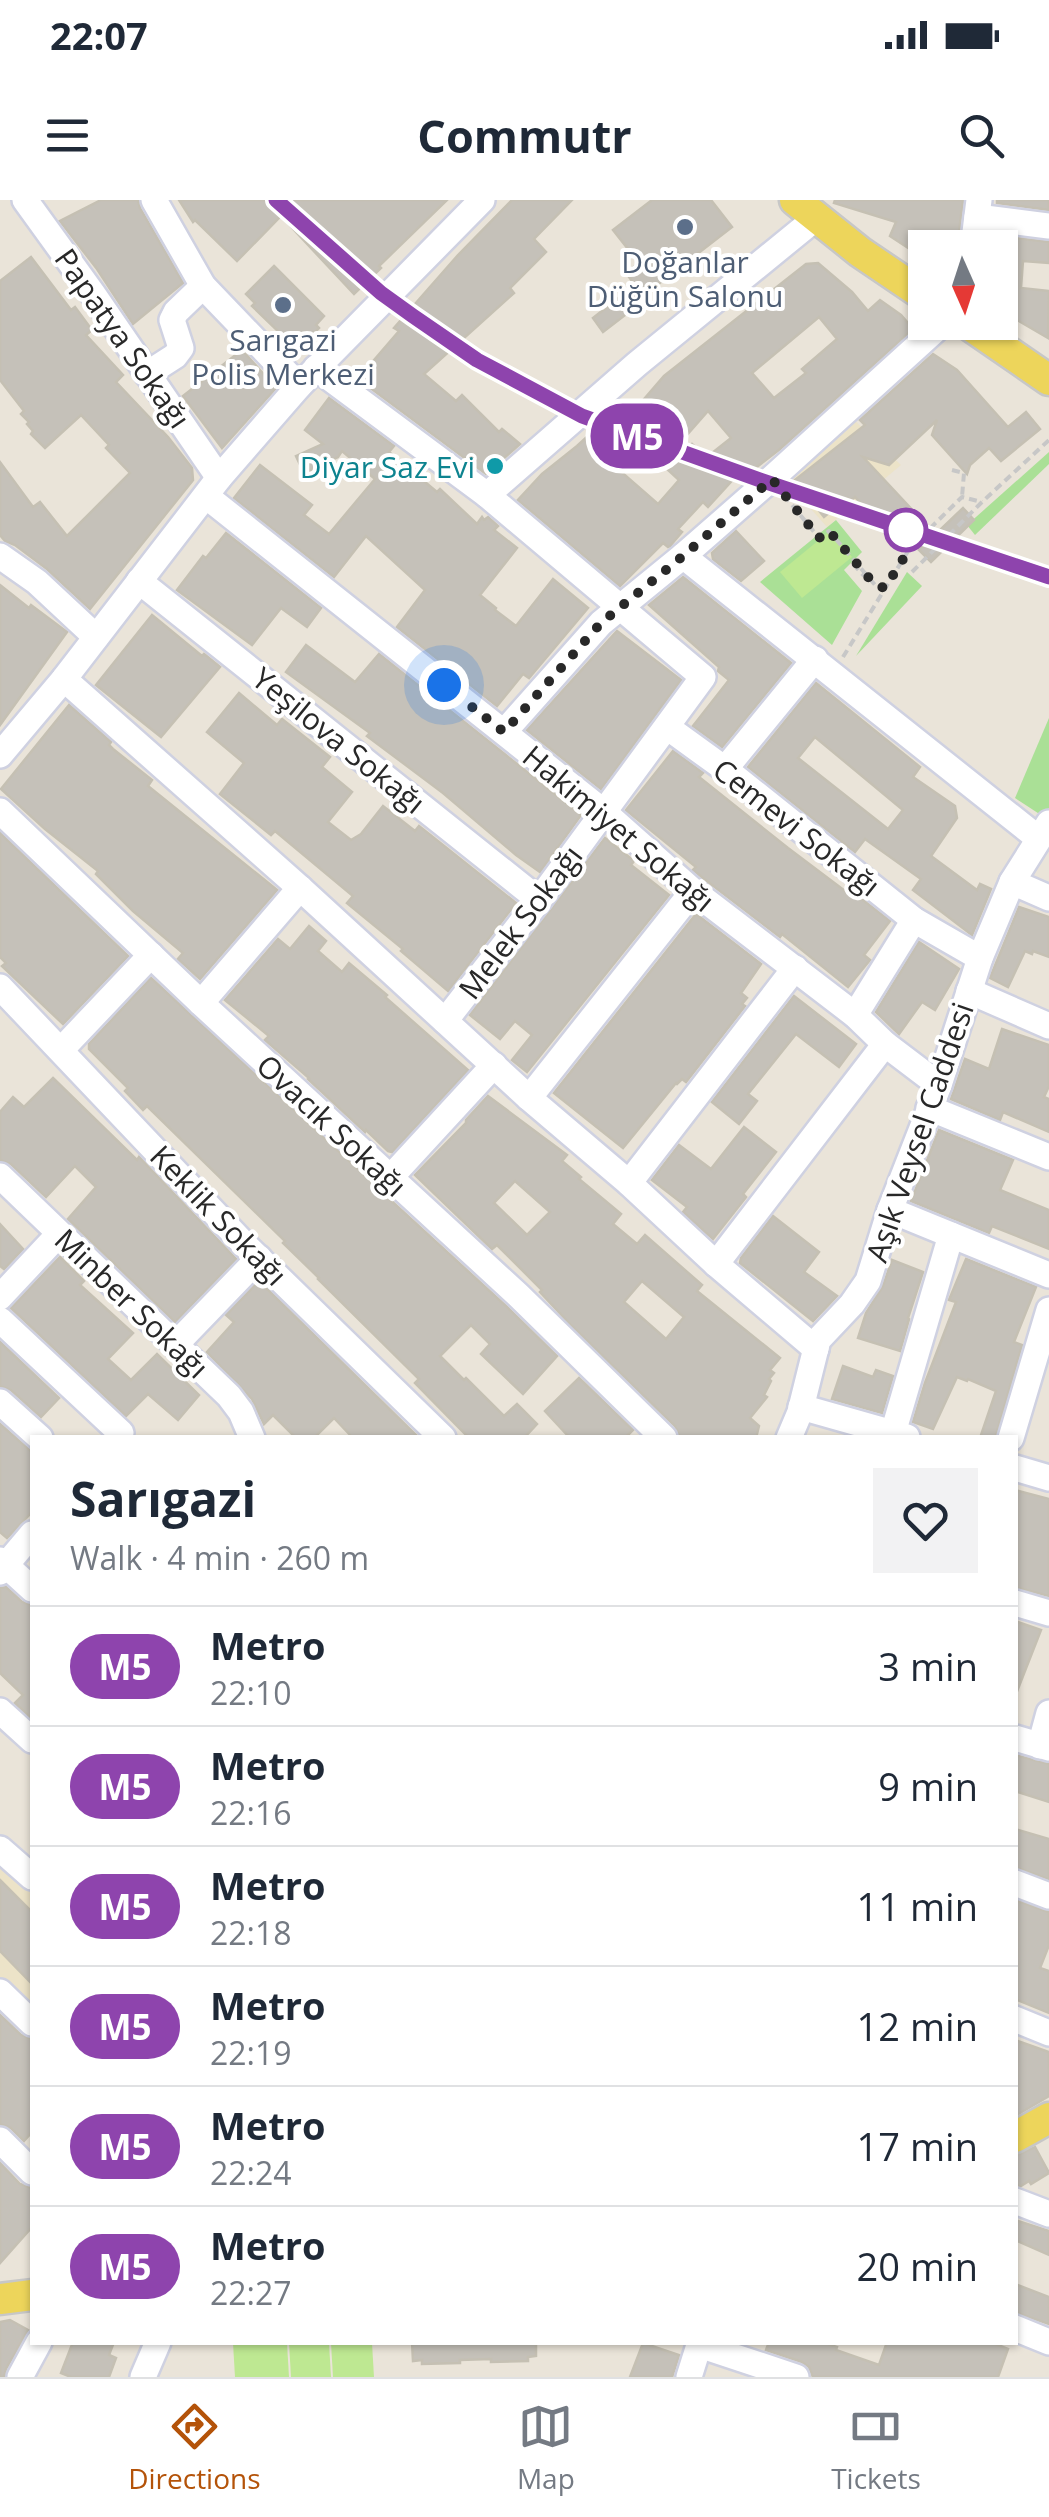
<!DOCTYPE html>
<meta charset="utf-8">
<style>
body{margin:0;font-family:"Open Sans",sans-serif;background:#f2f2f3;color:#1f2937;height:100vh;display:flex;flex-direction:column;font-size:38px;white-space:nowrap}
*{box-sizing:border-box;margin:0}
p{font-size:32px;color:#747a83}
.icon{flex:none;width:55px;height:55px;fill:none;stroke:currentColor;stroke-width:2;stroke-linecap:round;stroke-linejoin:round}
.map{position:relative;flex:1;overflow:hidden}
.details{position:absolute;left:30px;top:1235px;width:988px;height:910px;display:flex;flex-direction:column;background:#fff;border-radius:0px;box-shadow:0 2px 8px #0004}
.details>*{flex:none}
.badge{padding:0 20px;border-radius:32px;font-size:35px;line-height:65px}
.needle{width:65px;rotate:177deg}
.controls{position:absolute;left:908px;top:30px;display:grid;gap:20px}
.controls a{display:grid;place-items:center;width:110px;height:110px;border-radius:0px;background:#fff;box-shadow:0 2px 8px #0004;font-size:50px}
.you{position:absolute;width:50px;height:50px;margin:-25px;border:8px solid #fff;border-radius:50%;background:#1a73e8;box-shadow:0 0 0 15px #1a73e833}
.map>.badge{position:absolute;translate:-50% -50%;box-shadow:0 0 0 5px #fff}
.round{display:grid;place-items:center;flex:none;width:105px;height:105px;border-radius:0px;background:#f2f2f3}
.headline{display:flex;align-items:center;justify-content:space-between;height:170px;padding:0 40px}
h1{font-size:48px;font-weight:700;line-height:75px}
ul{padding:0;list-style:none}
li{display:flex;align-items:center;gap:30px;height:120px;padding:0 40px;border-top:2px solid #e0e1e3}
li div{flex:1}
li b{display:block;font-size:38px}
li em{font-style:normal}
li .badge{min-width:110px;font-weight:700;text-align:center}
.status{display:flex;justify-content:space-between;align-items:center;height:70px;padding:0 50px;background:#fff;direction:ltr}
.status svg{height:28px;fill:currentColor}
header{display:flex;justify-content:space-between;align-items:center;height:130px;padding:0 40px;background:#fff;font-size:45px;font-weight:700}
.tabs{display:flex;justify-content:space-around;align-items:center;height:140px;border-top:2px solid #e0e1e3;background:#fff;font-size:28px;color:#747a83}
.tabs a{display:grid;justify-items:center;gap:5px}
.tabs .active{color:#b45309}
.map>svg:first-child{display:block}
</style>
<div class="status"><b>22:07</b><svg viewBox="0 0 49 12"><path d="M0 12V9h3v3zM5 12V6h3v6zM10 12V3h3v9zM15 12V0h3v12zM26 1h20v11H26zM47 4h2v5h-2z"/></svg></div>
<header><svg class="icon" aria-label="menu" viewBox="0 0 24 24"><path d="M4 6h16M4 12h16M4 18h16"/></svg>Commutr<svg class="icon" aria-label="search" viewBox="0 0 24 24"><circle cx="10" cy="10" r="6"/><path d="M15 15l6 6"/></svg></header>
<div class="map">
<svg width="1049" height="2177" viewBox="0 0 1049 2177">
<rect width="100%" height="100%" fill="#eae4d9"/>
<g fill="#ece3c8">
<polygon points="851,217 901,265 827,327 779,273"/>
<polygon points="0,1661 32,1689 32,1809 0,1780"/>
</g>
<g fill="#aae096">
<polygon points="1049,252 1049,264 975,335 967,325"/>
<polygon points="836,320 862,352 844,370 862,391 832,445 760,382"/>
<polygon points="907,372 922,386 856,456"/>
<polygon points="1049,518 1049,610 1044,617 1015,598"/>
</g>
<g fill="#bee892">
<polygon points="830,331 852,357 802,398 780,372"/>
<polygon points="233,2143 287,2143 289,2177 235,2177"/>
<polygon points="289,2143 329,2143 331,2177 291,2177"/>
<polygon points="331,2143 372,2143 374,2177 333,2177"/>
</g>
<g fill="#c5c1b9" stroke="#c5c0b3" stroke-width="2.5" fill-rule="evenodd">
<polygon points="101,0 138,0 140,8 183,83 133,124 97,69 60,21"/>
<polygon points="179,0 447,0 379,66 381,68 354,94 281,16 237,61 195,20 193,22"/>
<polygon points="512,0 572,0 534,39 546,52 510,88 514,93 424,174 456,201 462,195 499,232 502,229 520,244 486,274 361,181 362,174 399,131 394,128 458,55"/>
<polygon points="652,0 711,0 732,27 630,106 633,109 603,132 593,118 635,85 626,73 639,63 613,30"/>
<polygon points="835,0 963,0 957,48 925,48 925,59 890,36 896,22 834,3"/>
<polygon points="997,0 1049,0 1049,10 997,3"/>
<polygon points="991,35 1049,42 1049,63 1023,61 1021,88 1049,91 1048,138 1000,110 1000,48 990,48"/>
<polygon points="31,57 71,110 75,107 92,130 86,135 123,175 116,182 168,237 192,268 193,280 90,409 47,369 15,345 5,341 0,335 0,262 33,307 40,302 67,336 130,273 106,248 109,245 81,215 45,248 31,234 33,231 27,224 29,222 21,214 24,211 0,180 0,81"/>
<path d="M818,63l34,29 16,19 12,-11 21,15 12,14 -133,120 -36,28 -4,-5 -32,35 -5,-5 -25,27 4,3 -12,14 -2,1 -5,-4 -43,43 -102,-86 24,-26 35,-28 49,-45 5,5 4,-4 3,4 26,-30 142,-112zM819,117l18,22 -35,30 4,4 -32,25 -22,-25zM657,210l29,26 22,-25 23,27 -24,19 -15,-13 -24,26 11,10 -21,24 -39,-34 9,-9 -6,-6 6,-6 -5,-5z"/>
<polygon points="274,66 324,116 316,125 319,128 309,138 305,135 296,144 285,134 283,136 252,106 255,103 246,94"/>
<polygon points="242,150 276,188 222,248 183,196"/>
<polygon points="933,154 957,170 1008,227 1026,212 1040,229 1001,261 989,248 970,265 967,274 932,235 937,220 889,265 863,257 917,315 893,337 855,297 850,301 847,298 824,317 795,280 865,225 860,220"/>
<polygon points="329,198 394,246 389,252 437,292 440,289 477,324 482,317 484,320 488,317 498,326 494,330 517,348 480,395 496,408 495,410 516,426 553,379 588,408 529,478 523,474 497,506 397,427 425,390 366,336 334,377 234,298 260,265 312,305 304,315 329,334 375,279 342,251 338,257 304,273 296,256 323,244 305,230"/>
<polygon points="963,308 974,320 931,362 919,350"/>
<polygon points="736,331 764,361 741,381 713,359 712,353"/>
<polygon points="226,333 321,408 307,427 281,408 252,445 177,390 203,356 206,358"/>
<polygon points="683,377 791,463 722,547 693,526 729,480 718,471 719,467 649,405"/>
<polygon points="0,385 29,408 31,405 67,432 0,525"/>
<polygon points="152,415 202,456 204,454 220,467 161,537 96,485"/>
<polygon points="617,431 681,480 601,589 527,530"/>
<polygon points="306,445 355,482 379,454 581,615 540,672 516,655 443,593 367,536 370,533 286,472"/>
<path d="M816,483l104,84 -7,10 42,29 2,12 -26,38 46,34 3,-6 11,5 -19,46 -59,-45 8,-11 -56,-40 -10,13 -107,-85zM815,537l88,73 -15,19 -90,-71z"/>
<polygon points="239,493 277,525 282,519 330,557 322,567 352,592 328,622 351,640 361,634 383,606 415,631 419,626 516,703 448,791 401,751 403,749 347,703 353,696 275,631 271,635 220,594 244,563 207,532"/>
<polygon points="69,505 111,542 109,545 113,549 152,580 148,586 277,690 200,779 178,759 183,753 133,711 96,674 98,671 45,629 1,589"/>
<polygon points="673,551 703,573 699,577 788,648 853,697 855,694 890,721 864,755 870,760 848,787 782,734 780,737 703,678 693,670 696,667 626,610"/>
<polygon points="0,633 128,756 63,824 2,766 6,763 0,757"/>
<polygon points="605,638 634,661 631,665 669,695 527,872 512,860 532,835 515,821 500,839 470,815"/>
<polygon points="1019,707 1049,717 1049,757 1033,751 1032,754 1025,751 1008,787 990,778"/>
<polygon points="696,714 761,764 741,793 747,798 742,804 745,806 686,882 682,879 677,884 676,883 623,948 554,893"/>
<polygon points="309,726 326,741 318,751 342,772 349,763 387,795 385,797 468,870 392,952 388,951 366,930 365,932 308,879 309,878 265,840 269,836 225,800 278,739 290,749"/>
<polygon points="919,742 959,769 935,810 922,802 899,834 876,812"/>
<polygon points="151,778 374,984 379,992 385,995 507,1107 557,1156 523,1194 481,1154 490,1144 471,1125 440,1156 464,1180 466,1178 504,1216 517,1204 537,1224 524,1238 469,1238 415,1183 419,1179 318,1079 319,1078 283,1043 285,1041 147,906 143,910 125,891 128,888 89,849 89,844"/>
<polygon points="794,796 856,844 839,867 796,834 748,894 757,901 739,924 712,902"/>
<polygon points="1002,829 1049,845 1049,886 1044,897 1049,899 1049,932 1003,912 1000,920 951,899 965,859 989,869"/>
<polygon points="53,878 137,960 139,957 236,1059 175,1122 68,1019 96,987 75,966 46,997 11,964 0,960 0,912 13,897 24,907"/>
<path d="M488,896l79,59 -5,6 19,16 -2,2 42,35 -8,10 24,20 8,-9 57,50 -5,6 83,67 -10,12 4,3 -5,6 2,2 -7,14 3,2 -17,21 9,8 -3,12h-76l-5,-12 -104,-101 -31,-33 2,-2 -45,-45 -5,4 -77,-74 51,-52v-3zM515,981l35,31 -23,23 -33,-32zM642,1081l42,36 -18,22 -42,-37z"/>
<polygon points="744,927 776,952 743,994 746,997 713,1039 683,1012 687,1007 652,980 679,945 711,969"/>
<polygon points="939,930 1013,960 1000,990 1049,1010 1049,1049 992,1026 989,1033 911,1001"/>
<polygon points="773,1016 819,1052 804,1072 837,1096 813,1121 740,1063 741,1058"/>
<polygon points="0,1024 23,1049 4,1069 0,1066"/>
<polygon points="60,1057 84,1081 80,1085 133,1133 108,1159 131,1180 157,1154 199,1195 178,1220 148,1194 126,1216 11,1108"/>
<polygon points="966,1059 1036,1087 1014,1142 1022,1145 995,1238 980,1238 996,1191 968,1179 967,1181 957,1177 933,1229 913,1222 925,1183 956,1102 949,1100"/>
<polygon points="892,1060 923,1072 908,1118 909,1119 900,1151 858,1138 866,1113 883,1086"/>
<polygon points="259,1081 419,1238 353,1238 334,1218 314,1238 296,1238 273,1215 264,1224 252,1199 207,1152 234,1122 226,1115"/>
<polygon points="0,1142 59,1198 41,1217 11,1190 0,1186"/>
<polygon points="843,1166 873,1177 876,1170 893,1176 882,1213 832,1199"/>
<polygon points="579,1178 633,1230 625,1238 570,1238 545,1211"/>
<polygon points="0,1224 32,1252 32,1312 7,1338 0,1332"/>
<polygon points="1015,1290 1049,1299 1049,1396 1015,1387"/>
<polygon points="6,1387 22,1402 32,1405 32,1519 15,1503 23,1495 0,1473 0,1388"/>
<polygon points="1015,1421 1041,1430 1016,1494 1015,1494"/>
<polygon points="1015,1555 1049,1564 1049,1602 1015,1591"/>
<polygon points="1015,1629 1049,1639 1049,1679 1015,1667"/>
<polygon points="0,1680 32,1712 32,1784 0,1751"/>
<polygon points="1015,1700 1049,1712 1049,1745 1040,1768 1049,1771 1049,1813 1015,1799"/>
<polygon points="0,1815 21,1835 32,1839 32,1932 24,1941 11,1928 0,1924"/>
<polygon points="1015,1840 1049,1852 1049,1896 1015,1916"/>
<polygon points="1035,1947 1049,1973 1031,1984 1029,1981 1021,1986 1015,1985 1015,1956"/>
<polygon points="0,1963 20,1984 32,1988 32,2027 0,2063"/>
<polygon points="1015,2020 1049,2031 1049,2055 1015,2040"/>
<polygon points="1015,2084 1049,2097 1049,2124 1015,2112"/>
<polygon points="10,2120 28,2130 6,2169 4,2177 0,2177 0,2122"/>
<polygon points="73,2142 114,2142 109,2155 116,2158 109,2177 71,2177 61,2173"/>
<polygon points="412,2142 536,2142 536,2156 528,2157 528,2161 491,2162 491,2159 460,2160 460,2163 422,2164 422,2160 413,2161"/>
<polygon points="769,2142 822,2142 837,2147 836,2150 879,2165 887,2142 991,2142 1008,2149 998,2177 813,2177 809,2167 802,2162 766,2150"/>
<polygon points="643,2143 679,2155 672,2177 630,2177"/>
</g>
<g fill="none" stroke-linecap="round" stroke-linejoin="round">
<g stroke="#cfd1e1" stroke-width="30">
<g id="minor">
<polyline points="25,0 93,94 219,278"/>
<polyline points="154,0 203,86 299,186"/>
<polyline points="977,17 1049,26"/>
<polyline points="973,48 979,0"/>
<polyline points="316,168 487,295 703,477 539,700 445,821"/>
<polyline points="147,174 175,156 181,148 172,120 176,112 203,86"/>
<polyline points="487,295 637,164 816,18"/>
<polyline points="206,296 604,612 693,691 855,815 885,844 939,885"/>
<polyline points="0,356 37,382 96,437"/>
<polyline points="683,356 1038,638"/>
<polyline points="139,381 539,700"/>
<polyline points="64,479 300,688 529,898 629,983 716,1064 816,1149"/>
<polyline points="667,527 725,569 914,720 980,758"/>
<polyline points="504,532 601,423 683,356 771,279 944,122"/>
<polyline points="0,555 64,479 219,278 299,186 482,0"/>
<polyline points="725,569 815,459"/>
<polyline points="0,611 201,803 518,1095 664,1238"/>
<polyline points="1012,682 1049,698"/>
<polyline points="0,787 245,1045 443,1238"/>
<polyline points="969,791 1049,826"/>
<polyline points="201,803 300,688"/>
<polyline points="855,815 914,720"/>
<polyline points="61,850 151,755"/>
<polyline points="529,898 693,691"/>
<polyline points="929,908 1049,957"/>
<polyline points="0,976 229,1196 241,1212 252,1238"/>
<polyline points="389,979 494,865"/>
<polyline points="629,983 795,768"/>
<polyline points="890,1010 1049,1075"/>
<polyline points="716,1064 885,844"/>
<polyline points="0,1097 59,1034"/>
<polyline points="0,1120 121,1233 118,1238"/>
<polyline points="175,1145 259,1058"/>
<polyline points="0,1202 40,1238"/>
<polyline points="801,1207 907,1237"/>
<polyline points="893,1233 951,1035"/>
<polyline points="789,1238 800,1212 818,1140 852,1104 868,1081 890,1010 939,885 980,758 1012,682 1049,623"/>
<polyline points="1011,1238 1049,1110"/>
<polyline points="1015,1268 1049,1278"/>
<polyline points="0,1360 32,1389"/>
<polyline points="0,1372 32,1334"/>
<polyline points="1015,1403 1049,1413"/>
<polyline points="0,1511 32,1540"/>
<polyline points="1015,1538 1049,1548"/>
<polyline points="1040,1546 1049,1513"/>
<polyline points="0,1649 32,1677"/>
<polyline points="1015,1683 1049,1696"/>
<polyline points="0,1792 32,1823"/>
<polyline points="1015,1819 1049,1833"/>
<polyline points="0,1940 32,1972"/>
<polyline points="1015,2001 1049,2014"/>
<polyline points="1015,2128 1049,2142"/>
<polyline points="699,2145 796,2177"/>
<polyline points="20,2177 39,2142"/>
<polyline points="143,2177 158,2142"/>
<polyline points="689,2177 700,2142"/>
</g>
</g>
<g stroke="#c7c7c7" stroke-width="35">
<g id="major">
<polyline points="795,0 860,52 925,96"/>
<polyline points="965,122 1049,180"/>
<polyline points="1015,1937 1049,1918"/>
<polyline points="0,2099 32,2095"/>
</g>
</g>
<g stroke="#c7c7c7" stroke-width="4" stroke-dasharray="8 5" stroke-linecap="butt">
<polyline points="952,270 964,273 962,297"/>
<polyline points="784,295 819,338 829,331 875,385"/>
<polyline points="853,364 864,376"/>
<polyline points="912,372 982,302 1049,240"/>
<polyline points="843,457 910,348 962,297 982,302"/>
</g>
<use href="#minor" stroke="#fff" stroke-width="25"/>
<use href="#major" stroke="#edd55b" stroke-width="30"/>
</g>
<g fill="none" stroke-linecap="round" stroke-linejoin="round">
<g stroke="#fff" stroke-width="22">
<polyline id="line" points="276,0 381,93 413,116 477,160 582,216 760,280 1049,377"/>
</g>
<use href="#line" stroke="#8e44ad" stroke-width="15"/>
<polyline stroke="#282828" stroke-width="10" stroke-dasharray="0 18" points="444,485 504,532 601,423 683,356 772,279 819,338 829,331 875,385 885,388 910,348 906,330"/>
</g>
<g fill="#5c6f8a" stroke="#fff" stroke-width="4">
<circle cx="685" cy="27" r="10"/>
<circle cx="283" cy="105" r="10"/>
</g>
<circle fill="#0f9aa8" stroke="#fff" stroke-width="4" cx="495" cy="266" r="10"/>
<circle fill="#fff" stroke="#8e44ad" stroke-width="5" cx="906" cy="330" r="20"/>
<g text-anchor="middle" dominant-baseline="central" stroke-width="8" stroke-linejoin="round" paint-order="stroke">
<g font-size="30" fill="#4e5e75" stroke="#fff">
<text x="685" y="61">Doğanlar<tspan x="685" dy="34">Düğün Salonu</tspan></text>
<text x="283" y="139">Sarıgazi<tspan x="283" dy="34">Polis Merkezi</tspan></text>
</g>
<g font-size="30" fill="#282828" stroke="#fff">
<text transform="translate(123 138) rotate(55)">Papatya Sokağı</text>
<text transform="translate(339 540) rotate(39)">Yeşilova Sokağı</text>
<text transform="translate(797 627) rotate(38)">Cemevi Sokağı</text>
<text transform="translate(619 628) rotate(40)">Hakimiyet Sokağı</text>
<text transform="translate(520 722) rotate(-53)">Melek Sokağı</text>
<text transform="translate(332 925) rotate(43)">Ovacık Sokağı</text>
<text transform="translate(919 932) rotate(-71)">Aşık Veysel Caddesi</text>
<text transform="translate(219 1015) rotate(46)">Keklik Sokağı</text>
<text transform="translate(132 1103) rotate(44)">Minber Sokağı</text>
</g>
<g font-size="30" fill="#0d838f" stroke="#fff" text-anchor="end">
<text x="475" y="266">Diyar Saz Evi</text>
</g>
</g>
</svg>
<div class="controls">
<a><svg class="needle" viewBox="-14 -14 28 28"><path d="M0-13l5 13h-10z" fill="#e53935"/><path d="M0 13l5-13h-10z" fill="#747a83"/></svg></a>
</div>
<div class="you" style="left:444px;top:485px"></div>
<b class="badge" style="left:637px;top:236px;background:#8e44ad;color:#fff">M5</b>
<section class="details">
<div class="headline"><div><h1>Sarıgazi</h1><p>Walk · 4 min · 260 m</p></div><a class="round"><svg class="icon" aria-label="heart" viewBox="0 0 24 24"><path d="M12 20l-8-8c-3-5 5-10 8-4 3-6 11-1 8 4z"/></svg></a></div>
<ul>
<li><span class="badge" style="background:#8e44ad;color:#fff">M5</span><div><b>Metro</b><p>22:10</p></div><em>3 min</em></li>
<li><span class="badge" style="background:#8e44ad;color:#fff">M5</span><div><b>Metro</b><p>22:16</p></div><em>9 min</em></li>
<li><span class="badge" style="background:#8e44ad;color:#fff">M5</span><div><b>Metro</b><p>22:18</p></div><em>11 min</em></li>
<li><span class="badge" style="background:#8e44ad;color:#fff">M5</span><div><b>Metro</b><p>22:19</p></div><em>12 min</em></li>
<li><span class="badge" style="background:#8e44ad;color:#fff">M5</span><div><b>Metro</b><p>22:24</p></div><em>17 min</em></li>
<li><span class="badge" style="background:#8e44ad;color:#fff">M5</span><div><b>Metro</b><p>22:27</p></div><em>20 min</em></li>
</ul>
</section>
</div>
<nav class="tabs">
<a class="active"><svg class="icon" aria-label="directions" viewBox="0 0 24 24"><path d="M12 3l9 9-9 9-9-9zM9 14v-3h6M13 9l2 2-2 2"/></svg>Directions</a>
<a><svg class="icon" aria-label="map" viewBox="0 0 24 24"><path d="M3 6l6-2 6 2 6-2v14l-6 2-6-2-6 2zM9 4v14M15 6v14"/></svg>Map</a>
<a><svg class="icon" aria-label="tickets" viewBox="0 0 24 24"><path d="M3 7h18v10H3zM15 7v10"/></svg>Tickets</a>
</nav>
